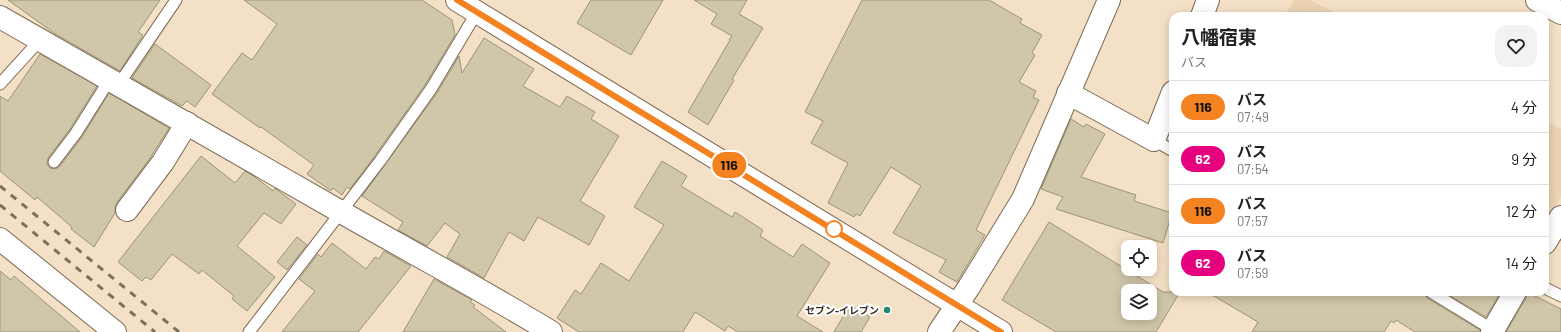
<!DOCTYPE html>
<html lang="ja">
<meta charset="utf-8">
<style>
body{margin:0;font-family:Barlow,"Noto Sans JP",sans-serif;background:#f2f2f2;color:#222;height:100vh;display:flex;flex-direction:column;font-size:15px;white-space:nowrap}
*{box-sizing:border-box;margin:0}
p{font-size:13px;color:#767676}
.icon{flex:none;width:22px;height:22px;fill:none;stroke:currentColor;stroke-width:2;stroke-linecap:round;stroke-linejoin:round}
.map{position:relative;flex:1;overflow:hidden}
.panel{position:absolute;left:1169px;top:12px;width:380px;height:284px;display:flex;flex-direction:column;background:#fff;border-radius:12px;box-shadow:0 2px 10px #0003}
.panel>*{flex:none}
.badge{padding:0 8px;border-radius:13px;font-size:14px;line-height:26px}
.controls{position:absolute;left:1121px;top:240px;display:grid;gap:8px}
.controls a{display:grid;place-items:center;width:36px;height:36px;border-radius:8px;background:#fff;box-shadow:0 2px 10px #0003;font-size:20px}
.map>.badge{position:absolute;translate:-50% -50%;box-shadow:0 0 0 2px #fff}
.round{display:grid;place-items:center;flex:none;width:42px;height:42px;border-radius:12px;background:#f2f2f2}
.headline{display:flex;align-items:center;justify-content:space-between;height:68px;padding:0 12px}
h1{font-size:19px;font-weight:700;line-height:30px}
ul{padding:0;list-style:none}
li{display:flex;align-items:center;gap:12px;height:52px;padding:0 12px;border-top:1px solid #e0e0e0}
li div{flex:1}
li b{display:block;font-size:15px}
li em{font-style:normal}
li .badge{min-width:44px;font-weight:700;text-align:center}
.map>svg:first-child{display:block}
</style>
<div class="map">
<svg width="1561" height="332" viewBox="0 0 1561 332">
<rect width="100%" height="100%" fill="#f4e0c6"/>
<g fill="#ead2b3">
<polygon points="1294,0 1310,0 1341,16 1285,16"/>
<polygon points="1545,121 1561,129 1561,197 1551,214 1545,210"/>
</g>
<g fill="#d0c6aa" stroke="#9c9478" fill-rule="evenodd">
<polygon points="8,0 160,0 138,32 143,35 120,71 54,33"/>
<polygon points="244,0 422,0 452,20 455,35 425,85 374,157 350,189 347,187 342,195 333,188 331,191 307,174 314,165 261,127 260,128 212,94 242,53 252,60 277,24"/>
<polygon points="591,0 663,0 631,55 577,23"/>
<polygon points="694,0 747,0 739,14 763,28 732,79 734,80 708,125 688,112 730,40 729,40 732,36 711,24 717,14"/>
<polygon points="862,0 989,0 1022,19 1020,23 1042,35 1032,53 1035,55 1019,82 1036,91 1033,97 1039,100 976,230 985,235 957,282 939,272 946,260 893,233 921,186 891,167 860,216 856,214 854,217 828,203 848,163 811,143 823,121 805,112"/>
<polygon points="484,38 534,69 523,86 560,107 567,96 595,112 591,119 619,136 580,201 605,216 589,245 538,217 524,241 509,232 484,278 447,257 460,234 445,223 427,246 398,230 403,222 362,196 437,93 459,56 462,73"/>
<polygon points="155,44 211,85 195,107 187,101 182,106 132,78"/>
<polygon points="40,54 97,86 70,129 48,158 47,164 50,168 56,169 60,166 82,137 109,93 169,128 148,161 117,202 115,208 115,213 94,247 71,229 72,227 37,197 35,200 0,171 0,96 8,101"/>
<polygon points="1071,119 1084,127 1086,124 1105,134 1081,177 1136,195 1134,201 1172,213 1163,243 1056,209 1063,197 1041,189"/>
<polygon points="201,156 235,183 245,171 255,177 273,191 275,188 280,192 296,204 281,224 264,213 237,246 275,277 247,311 232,299 234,296 202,270 199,274 172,254 151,280 146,277 142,281 118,262"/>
<polygon points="662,161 687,176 681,186 732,217 735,212 763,230 760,236 793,257 802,244 830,263 797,316 823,332 738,332 728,326 725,331 695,312 683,332 579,332 557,318 575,290 581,294 601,263 629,281 664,225 634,207"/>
<path d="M1049,222l114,70h17l-24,40h-100l-54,-32zM1128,291h22v22h-22z"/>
<polygon points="297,237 307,245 287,270 277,262"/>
<polygon points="332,243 366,269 375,257 379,259 384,251 411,266 358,332 282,332 315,291 299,279 318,254 321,257"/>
<polygon points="0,271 11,280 14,276 80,332 0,332"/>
<polygon points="434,279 472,300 470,302 475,305 473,307 506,332 403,332"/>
<polygon points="1207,292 1424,292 1427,298 1480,330 1480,332 1415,332 1396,320 1394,323 1391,321 1384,332 1252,332 1258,322"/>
<polygon points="1444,292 1501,292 1486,317"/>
<polygon points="1527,292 1561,309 1561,332 1506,332 1526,298"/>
<polygon points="850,305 870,317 861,332 834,332"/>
</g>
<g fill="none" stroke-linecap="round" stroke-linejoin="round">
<g stroke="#7c6a53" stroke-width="13">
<g id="lane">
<polyline points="0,84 40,40"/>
<polyline points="119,84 176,0"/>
<polyline points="1154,140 1173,151"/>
<polyline points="54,162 76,133 110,79"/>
<polyline points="1545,288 1561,296"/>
<polyline points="1431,292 1493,330"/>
<polyline points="249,332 380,161 431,89 477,12"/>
</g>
</g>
<g stroke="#7c6a53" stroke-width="24">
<g id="street">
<polyline points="1537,0 1561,13"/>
<polyline points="1202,16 1208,0"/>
<path d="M0,17c114,64 227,130 341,195 70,40 141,78 210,120"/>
<polyline points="1068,93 1154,140 1173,92"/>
<polyline points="127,210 163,162 187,123"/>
<polyline points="0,239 115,332"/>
<polyline points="1545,243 1561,217"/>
<polyline points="939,332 969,287 1023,199 1109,0"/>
<polyline points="1492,332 1515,292"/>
</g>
</g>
<g stroke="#7c6a53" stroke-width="24">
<polyline id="secondary" points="457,0 1001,332"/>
</g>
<use href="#lane" stroke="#fff" stroke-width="11"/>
<use href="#street" stroke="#fff" stroke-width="22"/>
<use href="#secondary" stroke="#fff" stroke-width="22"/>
<g stroke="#7c7060" stroke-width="3" stroke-dasharray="7 7" stroke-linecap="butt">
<polyline points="0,186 179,332"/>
<polyline points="0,205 155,332"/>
</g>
</g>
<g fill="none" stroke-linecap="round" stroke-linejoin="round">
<g stroke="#fff" stroke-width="9">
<polyline id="line" points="457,0 1001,332"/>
</g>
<use href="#line" stroke="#f58220" stroke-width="6"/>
</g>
<circle fill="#fff" stroke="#f58220" stroke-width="2" cx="834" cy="229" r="8"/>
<circle fill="#1e8966" stroke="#fff" stroke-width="1.5" cx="887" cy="310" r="4"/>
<g text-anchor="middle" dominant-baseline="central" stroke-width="4" stroke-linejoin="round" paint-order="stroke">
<g font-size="10" font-weight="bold" fill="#383026" stroke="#fff" text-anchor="end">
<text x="879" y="310">セブン-イレブン</text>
</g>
</g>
</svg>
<div class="controls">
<a><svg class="icon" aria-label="locate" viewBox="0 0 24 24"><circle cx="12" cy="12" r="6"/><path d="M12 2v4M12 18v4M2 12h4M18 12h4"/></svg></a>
<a><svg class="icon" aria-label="layers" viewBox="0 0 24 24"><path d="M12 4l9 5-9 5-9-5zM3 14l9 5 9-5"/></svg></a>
</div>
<b class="badge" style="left:729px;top:165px;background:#f58220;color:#111">116</b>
<section class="panel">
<div class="headline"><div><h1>八幡宿東</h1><p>バス</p></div><a class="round"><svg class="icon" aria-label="heart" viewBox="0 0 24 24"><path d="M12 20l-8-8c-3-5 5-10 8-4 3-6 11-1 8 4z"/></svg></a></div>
<ul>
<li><span class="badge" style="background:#f58220;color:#111">116</span><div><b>バス</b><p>07:49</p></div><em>4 分</em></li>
<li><span class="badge" style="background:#e6007e;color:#fff">62</span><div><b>バス</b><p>07:54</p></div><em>9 分</em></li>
<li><span class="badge" style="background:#f58220;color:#111">116</span><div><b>バス</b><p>07:57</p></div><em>12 分</em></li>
<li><span class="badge" style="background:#e6007e;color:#fff">62</span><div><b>バス</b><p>07:59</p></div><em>14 分</em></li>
</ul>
</section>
</div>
